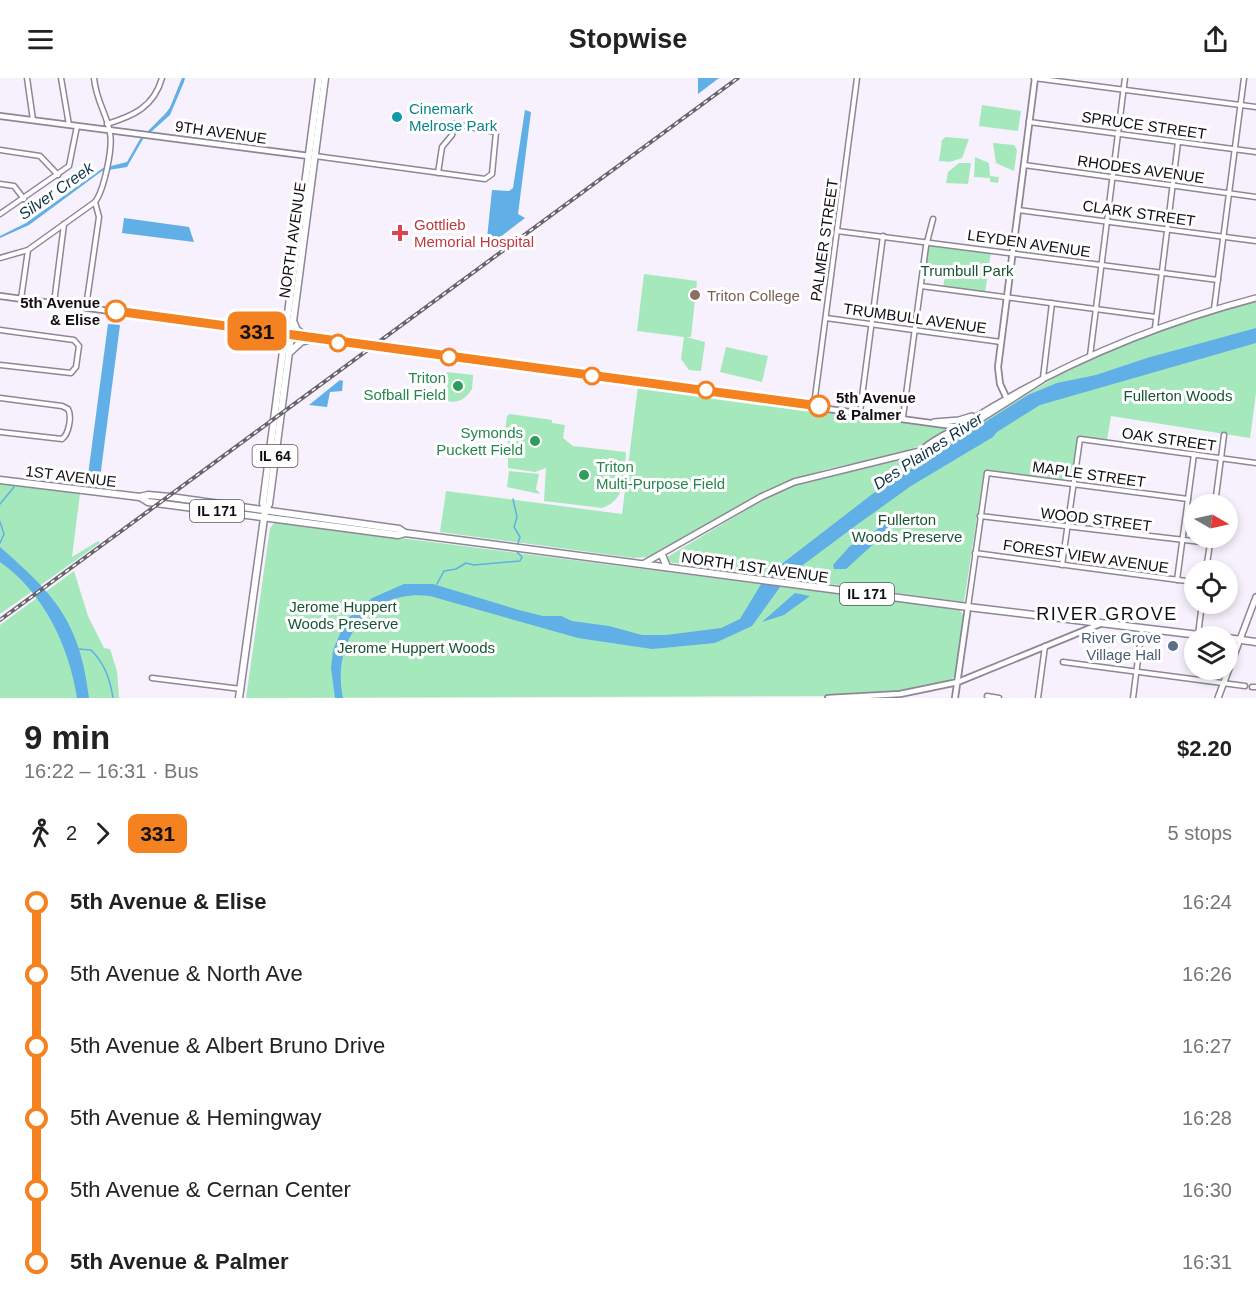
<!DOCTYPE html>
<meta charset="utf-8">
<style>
body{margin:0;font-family:Arial,sans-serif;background:#f2f2f2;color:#222;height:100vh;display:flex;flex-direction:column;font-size:22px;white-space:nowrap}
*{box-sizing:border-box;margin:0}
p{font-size:20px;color:#767676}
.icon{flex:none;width:33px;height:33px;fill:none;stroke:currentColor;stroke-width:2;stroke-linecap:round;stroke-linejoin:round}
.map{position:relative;height:620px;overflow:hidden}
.drawer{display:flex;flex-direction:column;background:#fff;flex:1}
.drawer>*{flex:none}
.badge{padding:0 12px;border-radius:9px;font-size:21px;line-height:39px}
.needle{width:39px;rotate:99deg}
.controls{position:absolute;left:1184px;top:416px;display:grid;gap:12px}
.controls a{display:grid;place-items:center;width:54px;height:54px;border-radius:50%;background:#fff;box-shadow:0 3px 9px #0003;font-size:30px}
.map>.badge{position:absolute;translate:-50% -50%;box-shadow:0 0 0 3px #fff}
.legs{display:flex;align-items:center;gap:9px;height:66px;padding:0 24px;font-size:20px}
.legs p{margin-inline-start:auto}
.headline{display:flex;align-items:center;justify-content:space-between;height:102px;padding:0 24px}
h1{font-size:33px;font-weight:700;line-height:45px}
ul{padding:0 24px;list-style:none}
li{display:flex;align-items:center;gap:21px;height:72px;font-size:22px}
li i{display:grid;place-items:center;width:9px;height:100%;margin:0 8px;background:currentColor}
li i::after{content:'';width:15px;height:15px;margin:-8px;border:4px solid;border-radius:50%;background:#fff}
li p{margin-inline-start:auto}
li:first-child i{background:linear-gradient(#0000 50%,currentColor 0)}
li:last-child i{background:linear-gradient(currentColor 50%,#0000 0)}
header{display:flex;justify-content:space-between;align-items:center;height:78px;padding:0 24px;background:#fff;font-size:27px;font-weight:700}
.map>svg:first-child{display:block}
</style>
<header><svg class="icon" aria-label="menu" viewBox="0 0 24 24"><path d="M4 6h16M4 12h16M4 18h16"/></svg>Stopwise<svg class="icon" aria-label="share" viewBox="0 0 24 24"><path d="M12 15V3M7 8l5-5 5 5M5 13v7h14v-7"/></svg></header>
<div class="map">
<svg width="1256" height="620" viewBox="0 0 1256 620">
<rect width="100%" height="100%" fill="#f7f1fd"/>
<g fill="#a5e8bb">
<polygon points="982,27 1021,33 1018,53 979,48"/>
<polygon points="946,59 969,61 962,80 950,84 939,83 942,62"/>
<polygon points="993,65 1014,67 1017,72 1014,93 996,85"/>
<polygon points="975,79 989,85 990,98 999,99 998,105 990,104 990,100 974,99"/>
<polygon points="959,85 971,85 968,106 946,105 948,94"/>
<polygon points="931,166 991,174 985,215 943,210 946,189 925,186 928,168"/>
<polygon points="644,196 697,203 691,259 686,259 705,264 701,293 689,292 681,281 684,259 637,253"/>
<polygon points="1256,222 1256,315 1250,360 1111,338 1107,362 1078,360 1070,403 988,393 983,399 964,524 667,484 664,481 756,426 786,411 810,402 905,381 933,372 1058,298 1103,276 1162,252"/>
<polygon points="726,269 768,278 762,304 720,294"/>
<path d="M447,294l26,3 -1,14c-8,12 -17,16 -30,10z"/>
<polygon points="638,308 652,310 954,349 932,363 898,376 827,391 787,404 650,479 634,480 440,454 446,413 622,436"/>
<path d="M510,336l42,6v3l13,2 -2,13 10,8 53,6c-2,22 1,48 -24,56l-58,-7 2,-33 -11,4 -27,-4v-29h-4l3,-23z"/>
<polygon points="509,393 539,396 536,411 540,416 507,409"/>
<polygon points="0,405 80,416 72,479 98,463 100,465 0,536"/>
<path d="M275,444l684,87 5,7 -8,59c-11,16 -74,19 -94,21l-616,2 24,-170z"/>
<polygon points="74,493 88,538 104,570 110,571 117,593 119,620 0,620 0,547"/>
</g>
<g fill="#60afe6">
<polygon points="182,0 185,0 184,4 170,37 143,61 127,89 102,93 29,147 0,160 0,158 26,145 103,90 127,84 140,61 169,32"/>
<polygon points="698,0 719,0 698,16"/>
<polygon points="525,32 531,34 518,136 525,140 486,170 492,112 509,113 513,110"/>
<polygon points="124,140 189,149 194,164 122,155"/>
<polygon points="108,246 120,247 100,400 88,397"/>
<path d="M1256,250v15l-216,62 -43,27 -4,5 -82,49 -53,38 -70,52 -36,50 -37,17 -63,6 -74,-11 -148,-42c-60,-8 -99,45 -87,102h-8l-4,-30 2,-18 13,-30 26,-22 32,-14h29l86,26 24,6h18l11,5 37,5 33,9h24l55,-7 19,-9 26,-43 109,-84 153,-97 29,-12 39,-8 51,-17z"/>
<polygon points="340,302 343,303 342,313 330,314 327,329 309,327"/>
<polygon points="896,436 900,438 900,442 846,491 834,491 833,487 850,468 865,461"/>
<path d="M0,469c55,48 80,75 89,151h-12c-8,-52 -33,-105 -77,-136z"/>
<polygon points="795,515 810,518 784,537 762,544"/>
</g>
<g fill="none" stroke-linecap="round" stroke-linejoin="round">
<g stroke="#60afe6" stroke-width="1.5">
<polyline points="164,39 172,28"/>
<polyline points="513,421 517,439 514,449 520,459 518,465"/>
<polyline points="0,426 14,409"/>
<polyline points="0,444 4,456 0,465"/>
<polyline points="437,506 444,493 456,491 466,485 474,487 520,483 522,479 517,474"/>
<path d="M78,571l13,1c14,14 19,29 22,48"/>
</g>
<g stroke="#8e8697" stroke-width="7">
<g id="minor">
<polyline points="27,0 33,42"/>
<polyline points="61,0 69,47"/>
<polyline points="1034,0 1256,29"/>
<polyline points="1029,44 1256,74"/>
<path d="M107,46c26,-8 47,-17 55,-46"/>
<polyline points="0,72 40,78 58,97"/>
<path d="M315,78c56,8 113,15 170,23l7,-5 4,-42 -42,-8 -2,11 -10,12 -4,26"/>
<polyline points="1024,87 1256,119"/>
<polyline points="0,106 14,108 24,121"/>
<polyline points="1018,132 1256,163"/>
<polyline points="0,136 69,88 77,48"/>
<polyline points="837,153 1218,202"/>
<polyline points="0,180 28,172 95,124"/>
<polyline points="921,208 1156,239"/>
<polyline points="21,221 28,172"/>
<polyline points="54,225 64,146"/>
<path d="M86,229l13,-90 -4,-15c9,-12 18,-54 15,-69 -3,-19 -14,-32 -16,-55"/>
<polyline points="1214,231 1244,0"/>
<polyline points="826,240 1001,264"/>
<polyline points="1155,250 1178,64"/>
<polyline points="0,252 74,262 79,268 76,289 71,295 0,287"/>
<polyline points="1090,278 1125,0"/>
<polyline points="1043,300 1052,225"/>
<path d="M0,320l62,8 6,3c4,7 1,25 -6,30l-62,-7"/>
<polyline points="814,327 857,0"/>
<polyline points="860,334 883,158"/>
<polyline points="903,339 926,168 933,141"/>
<polyline points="1215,426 1224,357"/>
<polyline points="980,438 1210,465"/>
<polyline points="975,475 1194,504"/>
<polyline points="1062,487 1080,361 1256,385"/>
<polyline points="1206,492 1211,459"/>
<polyline points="1177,502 1194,376"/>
<polyline points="968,529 987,395 1188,421"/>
<polyline points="1198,557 1202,525"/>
<polyline points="1063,584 1245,608"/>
<polyline points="152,600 241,611"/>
<polyline points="1252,609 1256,609"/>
<polyline points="987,618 999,620"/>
<polyline points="1038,620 1045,568"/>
<polyline points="1133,620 1142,550"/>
</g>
</g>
<g stroke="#8e8697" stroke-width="8">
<g id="tertiary">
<polyline points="0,38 309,78"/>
<polyline points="0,218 960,349"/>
<polyline points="1008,323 1000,306 998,289 1035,0"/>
<polyline points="828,620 900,616 958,604 1100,546"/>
<polyline points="955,620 968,529"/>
</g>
</g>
<g stroke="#8e8697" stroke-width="8">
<g id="secondary">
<polyline points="934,344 959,342 972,338"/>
<path d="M923,371c12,-11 30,-18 43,-26 90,-57 187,-98 290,-125"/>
<polyline points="643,486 761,419 794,404 928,371 943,365 1042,302"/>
<polyline points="1218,620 1256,519"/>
</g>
</g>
<g stroke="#8e8697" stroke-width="9">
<g id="primary">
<polyline points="293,243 297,252 310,261"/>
<polyline points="281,271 272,255 286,243"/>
<polyline points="289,275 301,264 311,261"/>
<polyline points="0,402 140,419 148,417 170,419 399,451 405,455 968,529 1207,558"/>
<polyline points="140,419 148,424 398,457 405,455"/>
<polyline points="265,433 263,425 319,0"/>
<polyline points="662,477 667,489"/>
<polyline points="1227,560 1256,564"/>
<polyline points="239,620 265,433 269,426 325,0"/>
</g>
</g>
<use href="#minor" stroke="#fff" stroke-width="4"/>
<use href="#tertiary" stroke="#fff" stroke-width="4.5"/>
<use href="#secondary" stroke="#fff" stroke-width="5"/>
<use href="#primary" stroke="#fff" stroke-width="6"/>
<g stroke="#68646d" stroke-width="4">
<polyline id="rail" points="0,542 738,0"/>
</g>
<use href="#rail" stroke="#fff" stroke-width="1.5" stroke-dasharray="4.5" stroke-linecap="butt"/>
</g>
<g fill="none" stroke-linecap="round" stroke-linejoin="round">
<g stroke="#fff" stroke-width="14">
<polyline id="line-1" points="116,233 819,328"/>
</g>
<use href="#line-1" stroke="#f58220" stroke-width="9"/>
</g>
<circle fill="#0f9aa8" stroke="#fff" stroke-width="2" cx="397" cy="39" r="6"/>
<path fill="#e0444e" stroke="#fff" stroke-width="2" d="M397 146h6v6h6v6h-6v6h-6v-6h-6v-6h6z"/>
<circle fill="#8d6e63" stroke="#fff" stroke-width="2" cx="695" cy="217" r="6"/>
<g fill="#fff" stroke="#f58220" stroke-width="3">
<circle cx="116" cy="233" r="10"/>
<circle cx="338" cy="265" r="8"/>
<circle cx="449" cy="279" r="8"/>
<circle cx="592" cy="298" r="8"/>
<circle cx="706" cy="312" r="8"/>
<circle cx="819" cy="328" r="10"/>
</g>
<g fill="#2e9e5b" stroke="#fff" stroke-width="2">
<circle cx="458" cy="308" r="6"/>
<circle cx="535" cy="363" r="6"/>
<circle cx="584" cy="397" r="6"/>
</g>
<circle fill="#5c6f8a" stroke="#fff" stroke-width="2" cx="1173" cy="568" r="6"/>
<g text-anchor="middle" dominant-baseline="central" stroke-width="6" stroke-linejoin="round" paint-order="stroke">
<g fill="#fff" stroke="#58565a" stroke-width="1.5">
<rect x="252.5" y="367" width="45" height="22" rx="4.5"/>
<rect x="190" y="422" width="54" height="22" rx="4.5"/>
<rect x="840" y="505" width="54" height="22" rx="4.5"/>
</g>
<g font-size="14" font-weight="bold" fill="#100d14">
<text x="275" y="378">IL 64</text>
<text x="217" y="433">IL 171</text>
<text x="867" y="516">IL 171</text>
</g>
<g font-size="15" fill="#0d838f" stroke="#fff" text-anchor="start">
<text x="409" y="30">Cinemark<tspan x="409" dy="17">Melrose Park</tspan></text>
</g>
<g font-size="15" fill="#100d14" stroke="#fff">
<text transform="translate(1144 47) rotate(8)">SPRUCE STREET</text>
<text transform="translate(221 54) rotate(8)">9TH AVENUE</text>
<text transform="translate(1141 91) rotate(8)">RHODES AVENUE</text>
<text transform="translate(1139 135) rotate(8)">CLARK STREET</text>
<text transform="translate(292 162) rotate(-82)">NORTH AVENUE</text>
<text transform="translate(824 162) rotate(-82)">PALMER STREET</text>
<text transform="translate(1029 165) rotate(8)">LEYDEN AVENUE</text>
<text transform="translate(915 240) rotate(8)">TRUMBULL AVENUE</text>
<text transform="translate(1169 361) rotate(8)">OAK STREET</text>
<text transform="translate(1089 396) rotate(8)">MAPLE STREET</text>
<text transform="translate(71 398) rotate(7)">1ST AVENUE</text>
<text transform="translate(1096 441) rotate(7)">WOOD STREET</text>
<text transform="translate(1086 478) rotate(8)">FOREST VIEW AVENUE</text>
<text transform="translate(755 489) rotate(8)">NORTH 1ST AVENUE</text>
</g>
<g font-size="15" fill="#be3a42" stroke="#fff" text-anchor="start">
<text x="414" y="146">Gottlieb<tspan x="414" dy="17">Memorial Hospital</tspan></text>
</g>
<g font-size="15" fill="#165432" stroke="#fff">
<text x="967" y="192">Trumbull Park</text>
<text x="1178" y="317">Fullerton Woods</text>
<text x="907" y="441">Fullerton<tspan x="907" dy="17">Woods Preserve</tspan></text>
<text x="343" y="528">Jerome Huppert<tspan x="343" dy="17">Woods Preserve</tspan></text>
<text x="416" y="569">Jerome Huppert Woods</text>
</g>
<g font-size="15" fill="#785e54" stroke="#fff" text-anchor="start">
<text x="707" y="217">Triton College</text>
</g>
<g font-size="15" font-weight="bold" fill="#100d14" stroke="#fff" text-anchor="end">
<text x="100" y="224">5th Avenue<tspan x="100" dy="17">&amp; Elise</tspan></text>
<text x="836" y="319" text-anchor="start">5th Avenue<tspan x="836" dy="17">&amp; Palmer</tspan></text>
</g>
<g font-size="15" fill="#27864d" stroke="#fff" text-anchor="end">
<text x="446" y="299">Triton<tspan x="446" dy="17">Sofball Field</tspan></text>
<text x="523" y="354">Symonds<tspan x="523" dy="17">Puckett Field</tspan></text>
<text x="596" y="388" text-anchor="start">Triton<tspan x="596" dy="17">Multi-Purpose Field</tspan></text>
</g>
<g font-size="15" fill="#4e5e75" stroke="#fff" text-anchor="end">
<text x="1161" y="559">River Grove<tspan x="1161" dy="17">Village Hall</tspan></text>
</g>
<g font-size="16" font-style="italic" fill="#0f3248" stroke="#fff">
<text transform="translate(56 113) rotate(-35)">Silver Creek</text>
<text transform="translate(928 373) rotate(-33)">Des Plaines River</text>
</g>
<g font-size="18" letter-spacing="1.5" fill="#100d14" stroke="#fff">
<text x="1107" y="536">RIVER GROVE</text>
</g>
</g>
</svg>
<div class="controls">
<a><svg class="needle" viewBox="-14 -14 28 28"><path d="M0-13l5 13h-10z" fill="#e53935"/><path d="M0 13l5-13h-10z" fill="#767676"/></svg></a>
<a><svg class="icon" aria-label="locate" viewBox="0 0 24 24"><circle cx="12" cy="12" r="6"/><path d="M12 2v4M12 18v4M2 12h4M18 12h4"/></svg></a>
<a><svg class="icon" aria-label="layers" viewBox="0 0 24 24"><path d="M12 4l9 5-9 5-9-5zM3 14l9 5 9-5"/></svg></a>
</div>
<b class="badge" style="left:257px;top:253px;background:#f58220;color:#111">331</b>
</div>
<section class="drawer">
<div class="headline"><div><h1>9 min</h1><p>16:22 – 16:31 · Bus</p></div><b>$2.20</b></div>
<div class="legs"><svg class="icon" aria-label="walk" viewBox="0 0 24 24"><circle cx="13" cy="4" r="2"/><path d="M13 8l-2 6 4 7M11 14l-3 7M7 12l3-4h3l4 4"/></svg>2<svg class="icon" aria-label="forward" viewBox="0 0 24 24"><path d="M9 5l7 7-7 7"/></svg><b class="badge" style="background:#f58220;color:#111">331</b><p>5 stops</p></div>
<ul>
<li><i style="color:#f58220"></i><b>5th Avenue &amp; Elise</b><p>16:24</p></li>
<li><i style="color:#f58220"></i><span>5th Avenue &amp; North Ave</span><p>16:26</p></li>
<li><i style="color:#f58220"></i><span>5th Avenue &amp; Albert Bruno Drive</span><p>16:27</p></li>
<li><i style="color:#f58220"></i><span>5th Avenue &amp; Hemingway</span><p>16:28</p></li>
<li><i style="color:#f58220"></i><span>5th Avenue &amp; Cernan Center</span><p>16:30</p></li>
<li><i style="color:#f58220"></i><b>5th Avenue &amp; Palmer</b><p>16:31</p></li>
</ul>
</section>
